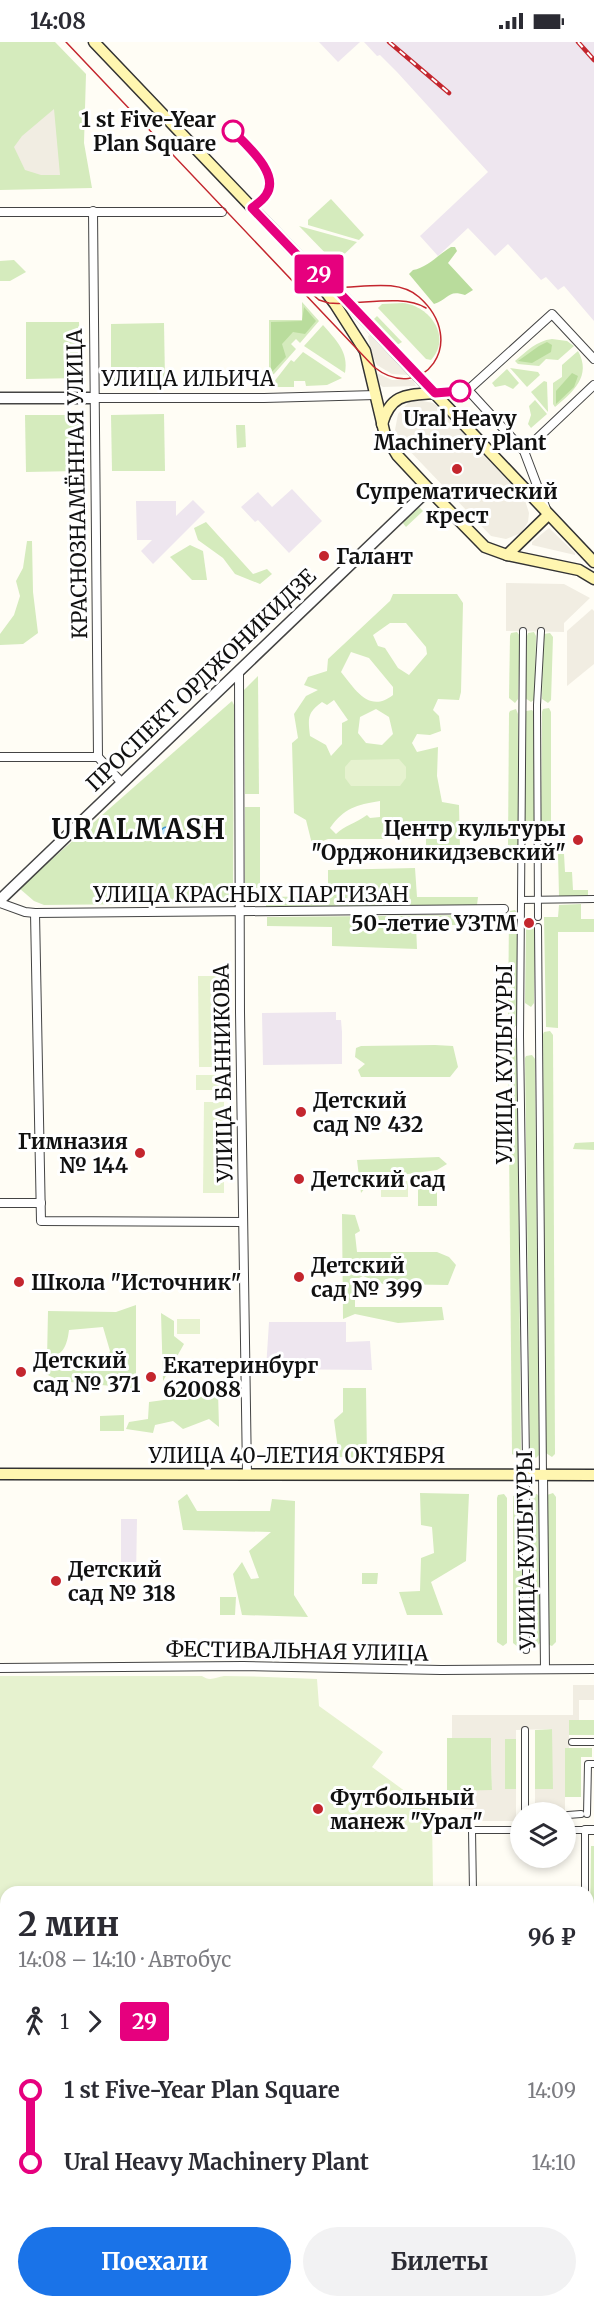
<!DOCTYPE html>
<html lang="ru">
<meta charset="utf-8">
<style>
body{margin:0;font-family:Merriweather,serif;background:#f2f2f3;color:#2b2b33;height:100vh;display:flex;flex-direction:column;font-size:22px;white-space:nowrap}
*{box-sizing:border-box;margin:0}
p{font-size:20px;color:#7c7c81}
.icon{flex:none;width:33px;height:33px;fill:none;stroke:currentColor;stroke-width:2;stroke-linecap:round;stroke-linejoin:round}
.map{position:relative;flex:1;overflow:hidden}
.panel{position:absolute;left:0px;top:1844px;width:594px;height:422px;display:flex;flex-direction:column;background:#fff;border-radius:18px 18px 0 0;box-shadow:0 3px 9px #0003}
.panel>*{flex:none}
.badge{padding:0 12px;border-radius:4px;font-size:21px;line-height:39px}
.controls{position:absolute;left:510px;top:1760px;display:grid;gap:12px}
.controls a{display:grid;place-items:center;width:66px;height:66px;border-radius:50%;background:#fff;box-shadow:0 3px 9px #0003;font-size:30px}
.map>.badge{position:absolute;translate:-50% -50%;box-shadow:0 0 0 3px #fff}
.legs{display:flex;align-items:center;gap:9px;height:66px;padding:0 18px;font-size:20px}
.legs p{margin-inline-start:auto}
.summary{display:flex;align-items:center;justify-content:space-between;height:102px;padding:0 18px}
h1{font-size:33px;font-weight:700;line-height:45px}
.primary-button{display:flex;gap:12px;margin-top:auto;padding:12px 18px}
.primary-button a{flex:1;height:69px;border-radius:36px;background:#1a73e8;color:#fff;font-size:24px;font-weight:700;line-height:69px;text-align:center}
.primary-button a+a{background:#f2f2f3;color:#2b2b33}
ul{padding:0 18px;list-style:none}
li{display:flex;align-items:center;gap:21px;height:72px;font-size:22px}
li i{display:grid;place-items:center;width:9px;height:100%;margin:0 8px;background:currentColor}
li i::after{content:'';width:15px;height:15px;margin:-8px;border:4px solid;border-radius:50%;background:#fff}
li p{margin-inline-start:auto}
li:first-child i{background:linear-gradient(#0000 50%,currentColor 0)}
li:last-child i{background:linear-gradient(currentColor 50%,#0000 0)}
.status{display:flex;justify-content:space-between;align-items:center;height:42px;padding:0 30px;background:#fff;direction:ltr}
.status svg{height:16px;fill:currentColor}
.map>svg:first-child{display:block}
</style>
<div class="status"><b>14:08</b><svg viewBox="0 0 49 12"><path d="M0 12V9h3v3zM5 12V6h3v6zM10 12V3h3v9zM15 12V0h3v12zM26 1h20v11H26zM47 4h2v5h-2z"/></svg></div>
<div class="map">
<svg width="594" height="2264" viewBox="0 0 594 2264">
<rect width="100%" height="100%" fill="#fffdf5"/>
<g fill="#eee6ef">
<polygon points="319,0 360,0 338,20"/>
<polygon points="364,0 594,0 594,279 564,244 558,248 546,235 541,238 508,202 495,214 468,186 438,214 420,194 488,130 397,30 380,13 377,14"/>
<polygon points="292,447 322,479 289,511 258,478 255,480 241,465 258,450 272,465"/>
<polygon points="193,458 205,470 153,522 141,509 152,498 137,498 136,459 176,459 176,474"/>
<polygon points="336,970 336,978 341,978 342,990 342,1022 263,1023 262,971"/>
<polygon points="269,1280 346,1280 346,1300 370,1299 372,1328 266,1327"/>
<polygon points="121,1477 137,1477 136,1537 121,1537"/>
</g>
<g fill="#d5ebbd" fill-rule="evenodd">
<polygon points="0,0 55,0 86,32 84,101 92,146 0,148"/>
<polygon points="331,157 364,193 359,198 308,183 308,178"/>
<polygon points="299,184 357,200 335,221"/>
<polygon points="14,218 26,230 10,239 0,239 0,219"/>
<polygon points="302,260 319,279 300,301 296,297 291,302 296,307 274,332 269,334 269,278 302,278"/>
<path d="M403,261c27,3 49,34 28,57l-5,-1 -48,-51 4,-4z"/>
<polygon points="377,274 402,300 397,303 373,278"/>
<polygon points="26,280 79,280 80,336 26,337"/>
<polygon points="164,281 165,338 111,338 111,282"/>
<path d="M323,283c13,15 26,27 22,48l-41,-27z"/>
<path d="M552,297l15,2 7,5 -16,14 -12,-1 -7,7 -21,-2 -3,-3c12,-10 21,-20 37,-22z"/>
<path d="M578,309c14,25 -5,41 -23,56l-2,-3v-21l9,-6v-12z"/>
<polygon points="303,310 342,336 327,343 306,344 305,339 294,339 294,345 270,345 291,318 294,320"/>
<polygon points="510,326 538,330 540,333 527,345"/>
<polygon points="507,327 519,341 513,347 505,343 495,345 492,341"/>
<polygon points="544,339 547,340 548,370 531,350"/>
<polygon points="535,358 547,372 531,386 528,382 531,373 529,364"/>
<polygon points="164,372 165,429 112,429 111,373"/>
<polygon points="25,373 79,373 79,429 26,430"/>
<polygon points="236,383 245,383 246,405 237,406"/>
<polygon points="419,465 423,469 406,485 402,480"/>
<polygon points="206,480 253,532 267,527 272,532 260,542 235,532 223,516 198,498 194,486"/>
<polygon points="27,499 32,499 33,550 38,591 23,602 0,603 0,592 14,573 20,554 16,539 23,526"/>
<polygon points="190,503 203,509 207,538 192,538 170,515"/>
<path d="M393,552h64l6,9 -2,89 -2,8 -21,-1 -5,11 6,6 2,15 -11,4 -13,-1 -5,9 5,9 21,-5 -1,29 5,26 17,3 1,45 -8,-3 -10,12h-16v-20h-98l-8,3 -1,5 -6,1 -7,-28 -12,-7 -2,-70 6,-5 -4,-24 12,-18 12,-6 -14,-5 4,-8 19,-6 1,-12 62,-58zM390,581h16l20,24 1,7 -18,21 -11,-7 -13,-20 -7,-2 -5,-11zM351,610l18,6 24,29v8c-24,19 -38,-6 -52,-23zM334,658l14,20 -6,3v21l-11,12 -5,-11 -16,-9c-2,-18 -3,-23 12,-34l5,3zM376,667l13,8 4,17 -11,11 -16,-2 -8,-10 2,-16zM380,759v16l-10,1 -3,-3c-11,8 -23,11 -31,19l-6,-6c14,-20 26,-23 50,-27z"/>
<polygon points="517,590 520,594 518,657 515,661 509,656 510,594 511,591"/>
<polygon points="534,590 536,594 535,657 531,660 525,656 527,594 528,591"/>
<polygon points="550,591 553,595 551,658 548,661 542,657 543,595 544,592"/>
<polygon points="258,634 259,752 245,752 244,648"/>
<polygon points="232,659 234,663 233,861 44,863 34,859 19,846"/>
<polygon points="549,666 551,670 551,789 547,792 541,788 542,670 543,667"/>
<polygon points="516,667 518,672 518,803 514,807 508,803 509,671 510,669"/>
<polygon points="532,668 535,672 534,790 530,794 525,790 525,671 526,669"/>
<rect x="245" y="765" width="15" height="81"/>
<polygon points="558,812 564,812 565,830 572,830 573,848 588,848 588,854 559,854"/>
<polygon points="415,826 417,855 478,855 477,863 266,865 266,855 328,854 328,828"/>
<polygon points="581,862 581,877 594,877 594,890 558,890 558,986 546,985 544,875 558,875 559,863"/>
<polygon points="515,868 518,872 518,982 514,985 508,981 509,872 510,869"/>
<polygon points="478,873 479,883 416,883 417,907 332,904 332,885 267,884 267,875"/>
<polygon points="532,884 535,888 534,961 531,965 525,961 526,888 526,885"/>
<polygon points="550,989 553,993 555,1412 552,1415 546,1411 543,992 544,990"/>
<polygon points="514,994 517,998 521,1412 518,1416 512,1412 508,998 509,995"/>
<polygon points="435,1003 453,1004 458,1025 450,1035 361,1035 358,1028 365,1022 355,1015 356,1006 361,1004"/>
<polygon points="532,1013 535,1017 539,1413 536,1416 530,1412 525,1016 526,1014"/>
<polygon points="594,1100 594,1108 573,1107 575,1101"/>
<polygon points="439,1115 447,1122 437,1128 372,1137 361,1151 357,1118"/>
<rect x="418" y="1143" width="19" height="21"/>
<polygon points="342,1172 355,1173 360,1189 355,1192 357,1210 437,1210 449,1215 456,1223 448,1243 383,1242 363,1234 355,1238 355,1265 442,1265 444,1278 398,1281 355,1272 343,1277"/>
<path d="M136,1263v79l-4,4 -72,-7 -14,-7 1,-10 18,6 16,-7 23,7 6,-19 -7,-24 -34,3c-2,15 -5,25 -22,29l1,-48 68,1z"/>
<polygon points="161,1271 174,1279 174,1294 184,1302 163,1339"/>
<polygon points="178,1345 218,1350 219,1385 209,1377 183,1387 173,1379 155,1383 153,1391 126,1387 129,1380 148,1377 149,1360 171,1357"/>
<polygon points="343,1346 366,1346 367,1416 339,1415 334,1378 343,1370"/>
<polygon points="124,1373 124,1389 100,1389 100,1374"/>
<polygon points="420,1451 469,1452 466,1519 431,1540 443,1573 407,1573 399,1550 420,1549 421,1516 434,1511 432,1485 421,1483"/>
<polygon points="553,1451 556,1455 556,1600 552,1604 547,1602 547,1453"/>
<polygon points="187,1452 197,1469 270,1469 272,1457 295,1459 294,1553 308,1575 242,1573 233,1532 242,1520 251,1537 259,1536 249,1509 271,1490 183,1488 178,1459"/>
<polygon points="504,1452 507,1456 507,1601 503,1604 497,1600 497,1456 498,1453"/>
<polygon points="519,1452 522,1456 522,1601 518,1605 513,1601 513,1454"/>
<polygon points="537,1452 540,1456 540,1601 536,1605 531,1601 530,1456 531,1453"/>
<polygon points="362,1531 378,1531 377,1542 362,1542"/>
<polygon points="220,1555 236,1555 235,1573 220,1573"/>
<rect x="569" y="1678" width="25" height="15"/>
<polygon points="553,1687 553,1747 535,1747 535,1688"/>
<polygon points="447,1696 491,1696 492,1749 447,1749"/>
<rect x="505" y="1697" width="11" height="50"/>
<polygon points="565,1706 592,1706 592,1715 581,1715 581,1755 565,1755"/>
<polygon points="591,1804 594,1804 594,1885 590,1885"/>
<rect x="588" y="1904" width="6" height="32"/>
<rect x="588" y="1950" width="6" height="95"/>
</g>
<g fill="#b9dc9c">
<path d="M451,205h4l2,4 -9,12 25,27 -8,5c-17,-6 -16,4 -31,9l-25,-30 4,-4c14,-2 26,-16 38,-23z"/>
<polygon points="304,265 316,279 305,292 293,290 282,302 286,315 271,331 271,280 302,279"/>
<polygon points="547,300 552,303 551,310 532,321 518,319 539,304"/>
<polygon points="572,331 578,334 574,345 556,362 556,349"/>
<polygon points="217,2259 248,2259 255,2264 180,2264 185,2261"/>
<polygon points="280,2259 385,2259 402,2264 269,2264"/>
</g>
<g fill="#e6f2cf">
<polygon points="399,717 406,725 406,736 400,744 351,744 345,736 345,725 351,718"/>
<polygon points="198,934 219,934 221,1025 199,1025"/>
<rect x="196" y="1033" width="25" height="15"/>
<polygon points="204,1060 224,1060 224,1151 203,1151"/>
<rect x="381" y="1139" width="27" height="16"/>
<rect x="177" y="1277" width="23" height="15"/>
<path d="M0,1634h202c8,6 14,1 22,0 31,0 62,2 93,3l2,27 64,46 -11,15 60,44 1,80 -427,1v231l-6,-3z"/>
</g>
<g fill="#f1ede2">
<polygon points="54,67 60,133 41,133 25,128 14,105 22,94"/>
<polygon points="370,293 407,331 408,333 392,332 377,323 371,311 368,294"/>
<polygon points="377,331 392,338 413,338 416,344 383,345 380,343"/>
<polygon points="417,358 433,361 440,366 524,455 529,471 528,480 521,491 506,497 491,494 403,402 395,388 398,372 409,360"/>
<polygon points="549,486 575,511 575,513 532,503 532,500"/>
<polygon points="506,541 564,542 590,556 564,581 564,590 506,589"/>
<polygon points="592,567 594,569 594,622 567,644 567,589"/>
<polygon points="573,1643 594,1643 594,1658 579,1658 579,1678 569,1678 569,1706 565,1706 565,1770 535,1770 535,1747 553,1747 552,1687 516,1688 516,1697 505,1697 505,1747 516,1747 516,1779 476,1779 476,1768 461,1767 460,1760 451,1760 451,1749 492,1748 491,1696 452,1696 452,1673 573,1673"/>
</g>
<circle fill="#b9e0f7" stroke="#3f96cf" stroke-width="1.5" cx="167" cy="792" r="7"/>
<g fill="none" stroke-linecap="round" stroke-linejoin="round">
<g stroke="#444" stroke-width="8">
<g id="pedestrian">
<polyline points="523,589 520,994 526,1419"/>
<polyline points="521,858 594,857"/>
<polyline points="538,875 537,663 541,589"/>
<polyline points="538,885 543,1433"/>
<polyline points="526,1608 526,1445"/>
<polyline points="525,1688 525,1770"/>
<polyline points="572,1700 594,1700"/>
<polyline points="587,1772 588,1722 594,1722"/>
<polyline points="568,1773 581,1772"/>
<polyline points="566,1788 585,1788 585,1850"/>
<polyline points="473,1850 472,1788 520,1788"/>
</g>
</g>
<g stroke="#444" stroke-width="10">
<g id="minor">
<polyline points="93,169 98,715"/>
<polyline points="0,170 222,170"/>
<polyline points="468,348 524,409 546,467"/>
<polyline points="435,351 468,348 552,272 594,317"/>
<polyline points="95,356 264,356 376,353"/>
<polyline points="524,409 594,343"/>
<polyline points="239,629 240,970 247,1432"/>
<polyline points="0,715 98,715 122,741"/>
<polyline points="0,861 25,870 35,871 504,867"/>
<polyline points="35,871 41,1179 243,1180"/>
<polyline points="0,1161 41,1161"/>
<polyline points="543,1433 545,1627"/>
<polyline points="0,1626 243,1624 441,1628 594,1627"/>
<polyline points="585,1788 594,1788"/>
</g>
</g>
<g stroke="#444" stroke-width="13">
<g id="tertiary">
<polyline points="0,356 95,356"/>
<polyline points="0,858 429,447"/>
</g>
</g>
<g stroke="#333" stroke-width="13">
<g id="secondary">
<polyline points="94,0 301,217 335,262 365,309 385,393 397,413 440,459 485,505 507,513 579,528 594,537"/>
<polyline points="319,233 334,245 594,520"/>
<path d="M382,382c9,-31 25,-29 53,-31"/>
<polyline points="507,513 548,473"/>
<polyline points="0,1432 594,1433"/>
</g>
</g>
<g stroke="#222" stroke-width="14">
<g id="primary">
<polyline points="0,2220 6,2219"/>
<polyline points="588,2229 594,2226"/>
<polyline points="0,2241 6,2241"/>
<polyline points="588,2253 594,2250"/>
<polyline points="448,2259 462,2264"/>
<polyline points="562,2264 575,2259"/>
</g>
</g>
<use href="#pedestrian" stroke="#fff" stroke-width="6"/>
<use href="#minor" stroke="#fff" stroke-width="8"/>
<use href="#tertiary" stroke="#fff" stroke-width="10"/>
<use href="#secondary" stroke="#fff6b0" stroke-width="10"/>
<use href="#primary" stroke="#f9d66b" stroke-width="12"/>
<g stroke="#c4262e" stroke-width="1.5">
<path d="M66,0l308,325c48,38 96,-25 45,-70 -32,-28 -91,7 -125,-21"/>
<path d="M311,251l8,7 10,3c29,3 73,-10 97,5"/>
<polyline points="0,2232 6,2232"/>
<polyline points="588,2243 594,2240"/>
<polyline points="475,2259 500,2264"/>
<polyline points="512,2264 530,2263 550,2259"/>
</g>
<g stroke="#c4262e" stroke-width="4.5">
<g id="rail">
<polyline points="389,0 449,51"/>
<polyline points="578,0 594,18"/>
</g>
</g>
<use href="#rail" stroke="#fff" stroke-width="2" stroke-dasharray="7" stroke-linecap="butt"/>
</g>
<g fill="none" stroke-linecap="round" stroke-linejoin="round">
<g stroke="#fff" stroke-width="14">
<path id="line-1" d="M233,89c13,14 48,43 33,64 -3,5 -9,9 -14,13l49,51 33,28 101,106 25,-2"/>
</g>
<use href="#line-1" stroke="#e6007e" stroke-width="9"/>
</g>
<g fill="#fff" stroke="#e6007e" stroke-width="3">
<circle cx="233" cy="89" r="10"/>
<circle cx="460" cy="349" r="10"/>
</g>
<g fill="#c4262e" stroke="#fff" stroke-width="2">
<circle cx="457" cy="427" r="6"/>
<circle cx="324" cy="514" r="6"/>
<circle cx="578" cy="798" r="6"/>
<circle cx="529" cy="881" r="6"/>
<circle cx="301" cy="1070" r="6"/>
<circle cx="140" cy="1111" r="6"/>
<circle cx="299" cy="1137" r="6"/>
<circle cx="299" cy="1235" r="6"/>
<circle cx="19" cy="1240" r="6"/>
<circle cx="21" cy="1330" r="6"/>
<circle cx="151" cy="1335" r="6"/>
<circle cx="56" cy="1539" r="6"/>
<circle cx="318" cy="1767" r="6"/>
</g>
<g text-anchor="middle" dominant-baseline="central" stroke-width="6" stroke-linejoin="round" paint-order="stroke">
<g font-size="21" font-weight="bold" fill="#111" stroke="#fff" text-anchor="end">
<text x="216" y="77">1 st Five-Year<tspan x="216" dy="24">Plan Square</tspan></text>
<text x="460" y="376" text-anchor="middle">Ural Heavy<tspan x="460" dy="24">Machinery Plant</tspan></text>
</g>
<g font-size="21" fill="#111" stroke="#fff">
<text x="188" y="336">УЛИЦА ИЛЬИЧА</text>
<text transform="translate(77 442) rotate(-91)">КРАСНОЗНАМЁННАЯ УЛИЦА</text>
<text transform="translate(201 638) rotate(-44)">ПРОСПЕКТ ОРДЖОНИКИДЗЕ</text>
<text x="251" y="852">УЛИЦА КРАСНЫХ ПАРТИЗАН</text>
<text transform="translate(504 1022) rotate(-90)">УЛИЦА КУЛЬТУРЫ</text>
<text transform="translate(223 1031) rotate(-91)">УЛИЦА БАННИКОВА</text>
<text x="297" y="1413">УЛИЦА 40-ЛЕТИЯ ОКТЯБРЯ</text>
<text transform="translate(526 1508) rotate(-91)">УЛИЦА КУЛЬТУРЫ</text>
<text transform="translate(297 1609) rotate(1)">ФЕСТИВАЛЬНАЯ УЛИЦА</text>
</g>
<g font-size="21" font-weight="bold" fill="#111" stroke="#fff" text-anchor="start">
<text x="457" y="449" text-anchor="middle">Супрематический<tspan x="457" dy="24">крест</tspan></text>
<text x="336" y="514">Галант</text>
<text x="566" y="786" text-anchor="end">Центр культуры<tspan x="566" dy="24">"Орджоникидзевский"</tspan></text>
<text x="517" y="881" text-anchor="end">50-летие УЗТМ</text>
<text x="313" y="1058">Детский<tspan x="313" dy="24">сад № 432</tspan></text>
<text x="128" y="1099" text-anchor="end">Гимназия<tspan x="128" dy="24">№ 144</tspan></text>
<text x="311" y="1137">Детский сад</text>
<text x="311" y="1223">Детский<tspan x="311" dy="24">сад № 399</tspan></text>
<text x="31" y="1240">Школа "Источник"</text>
<text x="33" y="1318">Детский<tspan x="33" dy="24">сад № 371</tspan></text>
<text x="163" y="1323">Екатеринбург<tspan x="163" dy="24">620088</tspan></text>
<text x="68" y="1527">Детский<tspan x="68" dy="24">сад № 318</tspan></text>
<text x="330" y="1755">Футбольный<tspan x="330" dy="24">манеж "Урал"</tspan></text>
</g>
<g font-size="27" font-weight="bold" letter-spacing="1.5" fill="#111" stroke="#fff">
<text x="139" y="787">URALMASH</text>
</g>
</g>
</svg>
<div class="controls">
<a><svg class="icon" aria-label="layers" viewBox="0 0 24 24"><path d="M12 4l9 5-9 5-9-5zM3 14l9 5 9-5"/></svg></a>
</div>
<b class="badge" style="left:319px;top:232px;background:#e6007e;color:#fff">29</b>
<section class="panel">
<div class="summary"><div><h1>2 мин</h1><p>14:08 – 14:10 · Автобус</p></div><b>96 ₽</b></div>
<div class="legs"><svg class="icon" aria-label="walk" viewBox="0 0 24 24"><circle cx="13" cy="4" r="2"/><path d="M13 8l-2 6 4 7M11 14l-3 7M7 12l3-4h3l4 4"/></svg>1<svg class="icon" aria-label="forward" viewBox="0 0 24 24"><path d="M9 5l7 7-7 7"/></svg><b class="badge" style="background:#e6007e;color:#fff">29</b></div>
<ul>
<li><i style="color:#e6007e"></i><b>1 st Five-Year Plan Square</b><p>14:09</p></li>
<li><i style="color:#e6007e"></i><b>Ural Heavy Machinery Plant</b><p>14:10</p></li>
</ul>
<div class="primary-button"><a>Поехали</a><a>Билеты</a></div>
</section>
</div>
